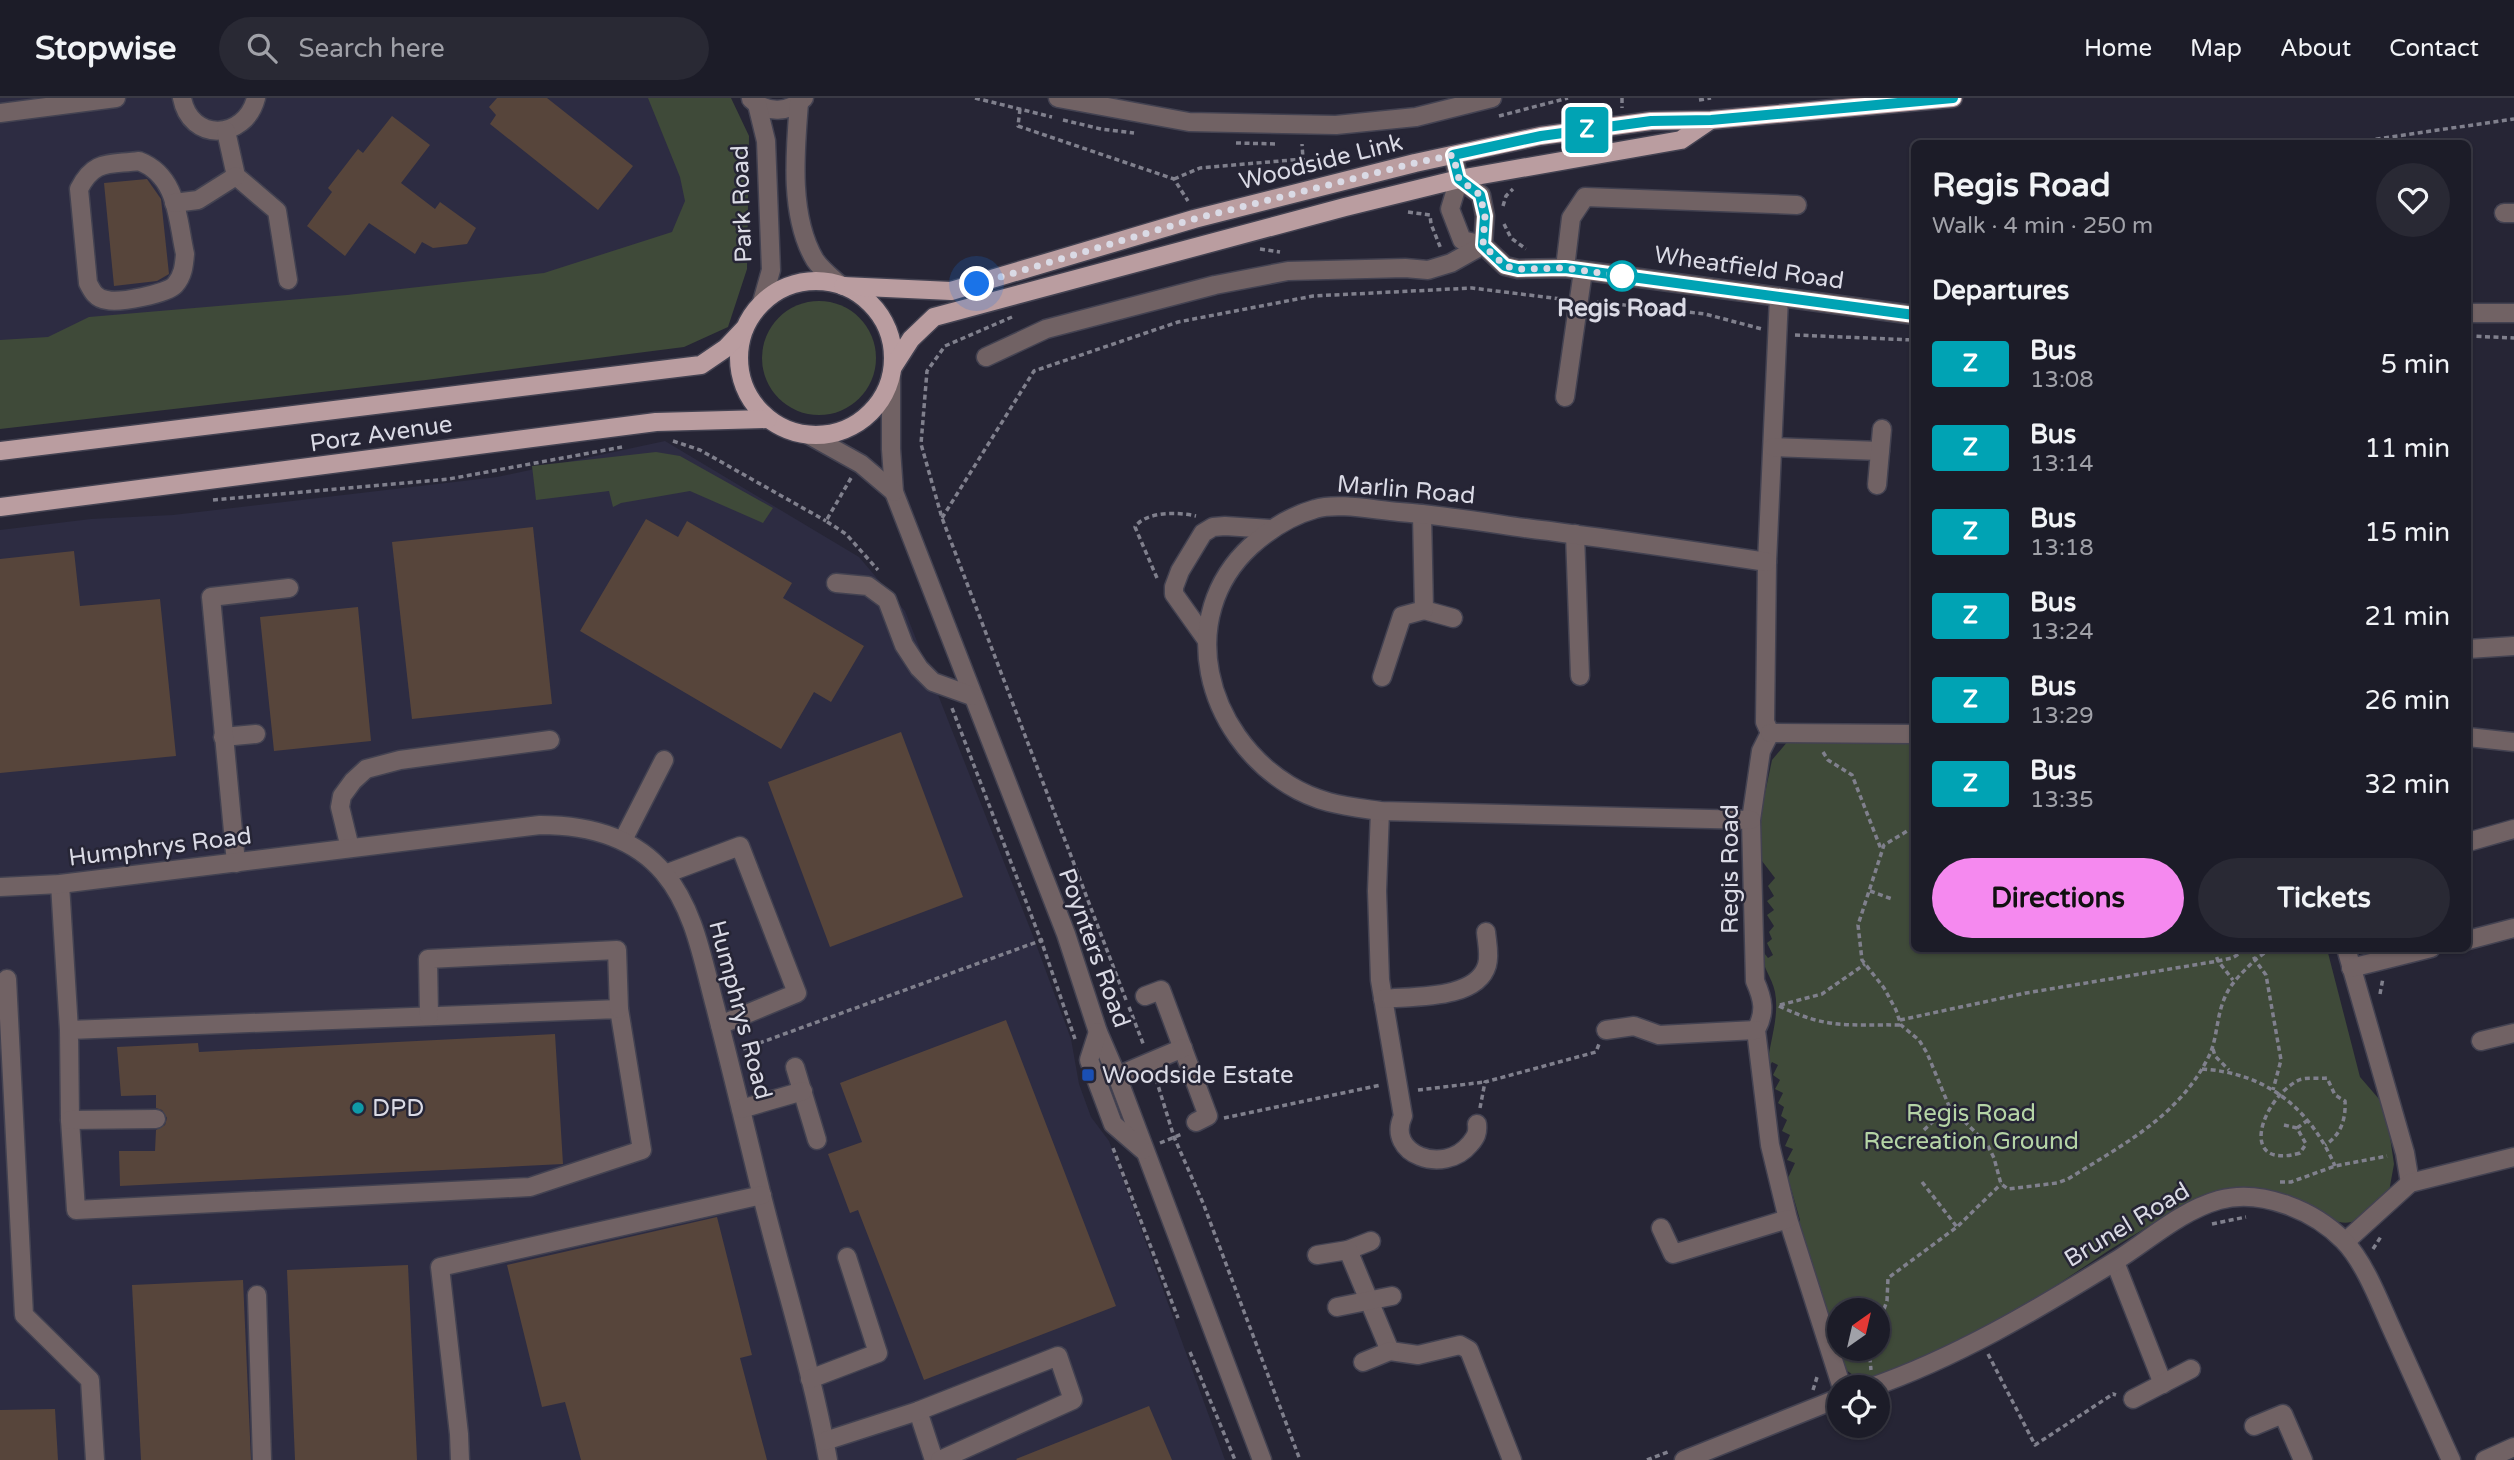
<!DOCTYPE html>
<meta charset="utf-8">
<style>
body{margin:0;font-family:"Varela Round",sans-serif;background:#292934;color:#f1f3f6;height:100vh;display:flex;flex-direction:column;font-size:26px;white-space:nowrap}
*{box-sizing:border-box;margin:0}
p{font-size:23px;color:#a0a1a8}
.icon{flex:none;width:38px;height:38px;fill:none;stroke:currentColor;stroke-width:2;stroke-linecap:round;stroke-linejoin:round}
.map{position:relative;flex:1;overflow:hidden}
.side{position:absolute;left:1911px;top:42px;width:560px;height:812px;display:flex;flex-direction:column;background:#1c1c28;border-radius:10px;box-shadow:0 2px 5px #0004,0 0 0 2px #3a3a45}
.side>*{flex:none}
.badge{padding:0 14px;border-radius:5px;font-size:24px;line-height:46px}
.needle{width:46px;rotate:34deg}
.controls{position:absolute;left:1827px;top:1200px;display:grid;gap:14px}
.controls a{display:grid;place-items:center;width:63px;height:63px;border-radius:50%;background:#1c1c28;box-shadow:0 2px 5px #0004,0 0 0 2px #3a3a45;font-size:35px}
.you{position:absolute;width:35px;height:35px;margin:-18px;border:5px solid #fff;border-radius:50%;background:#1a73e8;box-shadow:0 0 0 10px #1a73e833}
.map>.badge{position:absolute;translate:-50% -50%;box-shadow:0 0 0 4px #fff}
h2{padding:0 21px;font-size:26px;line-height:63px}
.round{display:grid;place-items:center;flex:none;width:74px;height:74px;border-radius:37px;background:#292934}
.summary{display:flex;align-items:center;justify-content:space-between;height:119px;padding:0 21px}
h1{font-size:33px;font-weight:800;line-height:52px}
.cta{display:flex;gap:14px;margin-top:auto;padding:14px 21px}
.cta a{flex:1;height:80px;border-radius:42px;background:#f589ef;color:#111;font-size:28px;font-weight:800;line-height:80px;text-align:center}
.cta a+a{background:#292934;color:#f1f3f6}
ul{padding:0;list-style:none}
li{display:flex;align-items:center;gap:21px;height:84px;padding:0 21px}
li div{flex:1}
li b{display:block;font-size:26px}
li em{font-style:normal}
li .badge{min-width:77px;font-weight:700;text-align:center}
header{display:flex;align-items:center;gap:42px;box-sizing:border-box;height:98px;padding:0 35px;background:#1c1c28;border-bottom:2px solid #3a3a45}
header strong{font-size:33px}
nav{display:flex;gap:38px;margin-inline-start:auto;font-size:24px}
.search{width:490px;height:63px;background:#292934;display:flex;align-items:center;gap:18px;box-sizing:border-box;padding:0 24px;border-radius:38px;color:#a0a1a8;font-size:26px}
.map>svg:first-child{display:block}
</style>
<header>
<strong>Stopwise</strong>
<div class="search"><svg class="icon" aria-label="search" viewBox="0 0 24 24"><circle cx="10" cy="10" r="6"/><path d="M15 15l6 6"/></svg>Search here</div>
<nav><a>Home</a><a>Map</a><a>About</a><a>Contact</a></nav>
</header>
<div class="map">
<svg width="2514" height="1362" viewBox="0 0 2514 1362">
<rect width="100%" height="100%" fill="#262535"/>
<g fill="#2d2c42">
<polygon points="0,0 670,0 692,140 560,201 0,271"/>
<polygon points="665,343 859,459 905,513 1033,838 1071,941 1079,986 1091,1019 1109,1043 1225,1362 0,1362 0,432 91,421 173,417 497,379"/>
</g>
<g fill="#3f4a39" fill-rule="evenodd">
<polygon points="648,0 731,0 749,38 747,171 728,229 684,249 426,282 0,331 0,242 48,239 89,219 347,197 544,175 672,134 685,103 680,79"/>
<circle cx="819" cy="260" r="57"/>
<polygon points="656,354 680,358 773,410 763,425 690,393 621,405 613,409 609,393 536,402 532,368"/>
<path d="M1788,643h126v207l413,1 33,128 19,22 8,18 7,47 -6,33c-18,14 -33,34 -57,22l-113,-25 -33,10 -74,45 -92,61 -42,24 -101,45c-14,1 -21,-1 -32,-11l-32,-97 -4,-17 -8,-6v-28l-12,-42 7,-15 -8,-3 6,-11 -8,-3 5,-11 -8,-4 5,-11 -6,-4 3,-9 -6,-4 5,-10 -8,-4 5,-9 -7,-5 5,-10 -6,-3 -5,9c1,-26 13,-52 8,-79 -3,-15 -14,-26 -14,-43l7,9 5,-3 -6,-12 5,-4 -3,-7 5,-6 -7,-11 7,-5 -7,-9 7,-5 -6,-10 7,-8 -13,-17 -3,-27 1,-17 12,-57zM1839,1213h39v38h-39z"/>
</g>
<g fill="#57453b">
<polygon points="497,0 547,0 633,68 598,112 490,26 496,17 489,9"/>
<polygon points="392,18 430,47 401,85 435,111 440,104 476,130 467,146 433,150 422,144 415,156 369,125 345,158 307,128 332,94 328,90 358,51 363,55"/>
<polygon points="147,81 161,101 169,176 157,183 114,188 104,85"/>
<polygon points="646,421 678,439 687,423 792,485 783,500 864,548 831,604 814,594 781,651 580,533"/>
<polygon points="533,429 552,606 412,621 392,444"/>
<polygon points="74,453 80,508 160,501 176,658 0,675 0,461"/>
<polygon points="358,509 371,643 274,653 260,519"/>
<polygon points="901,634 963,799 830,849 768,684"/>
<polygon points="1006,922 1116,1208 924,1282 858,1112 850,1115 828,1056 862,1044 840,985"/>
<polygon points="555,936 563,1066 120,1088 119,1053 155,1053 156,1032 165,1027 167,1020 162,1012 156,1010 156,997 121,998 117,949 198,945 199,954"/>
<polygon points="717,1119 752,1257 740,1260 767,1362 581,1362 565,1304 542,1309 507,1167"/>
<polygon points="408,1167 417,1362 295,1362 287,1172"/>
<polygon points="243,1182 251,1362 141,1362 132,1187"/>
<polygon points="1149,1308 1172,1362 1017,1362 1016,1361"/>
<polygon points="55,1311 58,1362 0,1362 0,1312"/>
</g>
<g fill="none" stroke-linecap="round" stroke-linejoin="round">
<g stroke="#434251" stroke-width="21">
<g id="minor">
<path d="M182,0c8,44 63,43 74,0"/>
<polyline points="1058,0 1189,24 1336,27 1416,19 1492,0"/>
<path d="M751,1c16,15 38,14 53,-1"/>
<path d="M799,5c-4,49 -10,113 16,157 6,9 16,17 24,24"/>
<polyline points="757,6 766,43 771,172 762,204"/>
<polyline points="0,15 116,0"/>
<polyline points="226,33 236,78 277,113 288,182"/>
<polyline points="1453,57 1459,81 1450,111 1462,142 1483,147"/>
<path d="M139,63c39,15 38,57 46,93 -1,12 -2,22 -10,31 -8,9 -56,18 -68,15 -11,-1 -15,-9 -19,-17l-9,-94c15,-30 30,-24 60,-28z"/>
<polyline points="1459,81 1481,97 1485,118 1483,147"/>
<polyline points="174,105 198,102 236,78"/>
<polyline points="2504,115 2514,115"/>
<polyline points="1483,147 1505,168 1518,171 1565,170 1914,217"/>
<polyline points="1565,170 1571,120 1585,99 1797,107"/>
<path d="M1779,199l-12,265 -2,160 5,11 -9,18 -10,69 4,161c8,18 11,31 1,49l14,115 18,74 54,169"/>
<polyline points="2468,215 2514,215"/>
<polyline points="986,259 1046,231 1215,187 1288,173 1405,170 1428,172 1451,165 1483,147"/>
<polyline points="891,278 891,351 894,394 1066,836 1098,934 1117,978 1262,1362"/>
<polyline points="1565,299 1583,173"/>
<polyline points="809,337 861,366 894,394"/>
<polyline points="1773,349 1880,353"/>
<polyline points="1877,387 1882,331"/>
<polyline points="1575,436 1580,578"/>
<polyline points="836,485 868,488 887,502 904,547 919,570 933,584 972,598"/>
<polyline points="1424,512 1453,520"/>
<polyline points="1206,541 1174,496 1174,489 1180,473 1203,435 1213,429 1225,428 1271,431"/>
<polyline points="2468,551 2514,548"/>
<polyline points="1382,579 1402,518 1424,512 1422,416"/>
<polyline points="1770,635 1914,636"/>
<polyline points="223,639 256,636"/>
<polyline points="2468,639 2514,644"/>
<path d="M1380,713l-3,80 3,89 23,136c-18,38 41,60 67,28 6,-7 8,-11 7,-20"/>
<path d="M1751,722l-371,-9c-34,-5 -60,-7 -91,-26 -83,-51 -115,-168 -38,-239 19,-17 39,-30 64,-37 23,-7 59,1 84,3 42,3 84,10 126,16 81,10 162,22 242,34"/>
<polyline points="623,742 664,662"/>
<polyline points="2468,744 2514,731"/>
<polyline points="350,750 340,709 342,698 353,683 366,671 400,662 550,642"/>
<polyline points="236,765 211,499 289,490"/>
<polyline points="665,776 740,748 797,895 720,927"/>
<polyline points="60,786 69,932 70,1022 76,1112 530,1089 642,1052 619,911 69,932"/>
<path d="M0,789l60,-3 480,-59c47,0 93,11 124,48 31,37 39,89 51,133 16,62 31,124 46,186 22,89 51,178 67,268"/>
<polyline points="2468,842 2514,830"/>
<polyline points="2346,850 2405,1055 2410,1085"/>
<polyline points="2351,870 2431,850"/>
<polyline points="7,881 24,1217 90,1282 95,1362"/>
<polyline points="1145,898 1161,892 1208,1018 1196,1024"/>
<path d="M1383,901c30,-3 94,1 104,-34 3,-10 0,-22 -1,-33"/>
<polyline points="429,918 428,861 617,852 619,911"/>
<polyline points="1606,932 1634,928 1659,937 1756,932"/>
<polyline points="1098,934 1089,962 1113,1026 1143,1052"/>
<polyline points="2481,943 2514,935"/>
<polyline points="795,969 817,1042"/>
<polyline points="1117,978 1183,950"/>
<polyline points="741,1011 803,993"/>
<polyline points="70,1022 156,1021"/>
<polyline points="1661,1130 1673,1156 1788,1121"/>
<polyline points="2345,1144 2410,1085 2514,1059"/>
<polyline points="1348,1152 1371,1143"/>
<polyline points="1317,1157 1348,1152 1390,1253 1418,1257 1460,1247 1469,1252 1512,1362"/>
<polyline points="2115,1164 2163,1286"/>
<polyline points="257,1197 262,1362"/>
<polyline points="1337,1209 1392,1198"/>
<polyline points="1363,1264 1390,1253"/>
<polyline points="810,1281 878,1255 847,1159"/>
<path d="M1869,1290c87,-30 167,-78 245,-126 34,-21 66,-51 105,-62 42,-12 96,11 125,41 20,21 34,57 46,84 20,45 41,90 61,135"/>
<polyline points="2133,1301 2191,1271"/>
<polyline points="918,1313 934,1362"/>
<polyline points="2254,1328 2283,1316 2303,1362"/>
<polyline points="825,1343 918,1313 1058,1258 1073,1302 940,1362"/>
<polyline points="460,1362 459,1336 440,1169 762,1097"/>
<polyline points="1684,1362 1839,1300"/>
<polyline points="2485,1362 2514,1349"/>
</g>
</g>
<g stroke="#434251" stroke-width="21">
<g id="major">
<circle cx="816" cy="260" r="77"/>
<polyline points="843,188 951,193 1194,121 1415,65 1540,38 1651,23 1711,22 1953,0"/>
<polyline points="893,269 911,241 934,219 1345,109 1459,81 1681,42 1709,23"/>
<polyline points="0,353 701,267 726,250 744,231"/>
<polyline points="0,409 656,324 768,321"/>
</g>
</g>
<g stroke="#80808d" stroke-width="3.5" stroke-dasharray="5 3.5" stroke-linecap="butt">
<polyline points="975,0 1052,19"/>
<polyline points="1622,0 1622,10"/>
<polyline points="1699,2 1711,0"/>
<polyline points="1020,11 1018,28 1174,81 1188,103"/>
<polyline points="1499,18 1568,0"/>
<polyline points="1063,22 1101,31 1134,35"/>
<polyline points="1236,45 1277,46"/>
<polyline points="2342,46 2514,21"/>
<polyline points="1174,81 1200,70 1303,61 1302,46"/>
<polyline points="1503,108 1506,98 1513,91"/>
<polyline points="1408,114 1430,117 1431,126 1441,151"/>
<polyline points="1504,126 1511,140 1526,151"/>
<polyline points="1260,151 1280,154"/>
<polyline points="1597,204 1705,216 1762,231"/>
<polyline points="1012,219 945,248 927,273 921,346 942,420 1126,902"/>
<polyline points="1795,237 1914,242"/>
<polyline points="2468,238 2514,240"/>
<polyline points="673,343 700,352 826,423"/>
<polyline points="851,380 826,423 846,436 878,472"/>
<polyline points="213,402 449,381 622,349"/>
<polyline points="942,420 1034,273 1178,224 1313,198 1472,190 1561,201"/>
<path d="M1157,480l-22,-51c11,-16 43,-15 61,-11"/>
<polyline points="952,610 1043,848 1075,941"/>
<polyline points="1823,654 1828,662 1852,677 1881,751"/>
<path d="M1914,729l-30,18 -26,80 4,35 22,28 12,22 5,15 18,15 8,13 22,53 38,38 7,14 7,26 7,5 49,-6 11,-4c54,-34 110,-62 140,-121 9,-17 8,-37 15,-56 6,-18 19,-29 32,-42l-5,-12"/>
<polyline points="1870,793 1892,801"/>
<polyline points="2271,850 2255,862 2266,877 2281,962 2273,992"/>
<polyline points="2214,851 2218,863 2233,882"/>
<polyline points="2380,896 2383,880"/>
<polyline points="1780,907 1822,896 1865,866"/>
<path d="M1779,908c50,24 70,18 122,19"/>
<polyline points="1129,909 1144,948"/>
<polyline points="1900,922 2026,895 2218,863 2232,860 2249,850"/>
<polyline points="743,951 1045,841"/>
<polyline points="2213,951 2215,958 2229,972"/>
<path d="M2202,971c64,4 108,39 133,97"/>
<polyline points="1156,981 1174,1039 1203,1105 1300,1362"/>
<polyline points="1418,992 1485,984"/>
<polyline points="1480,1010 1485,984 1596,954 1599,946"/>
<polyline points="1224,1020 1381,987"/>
<path d="M2284,1027l13,3 9,16 -6,9c-64,18 -38,-55 -1,-73 7,-3 20,-1 28,-2l8,17 10,6c1,18 -4,34 -20,44"/>
<polyline points="2297,1030 2308,1022"/>
<polyline points="1924,1032 1949,1008"/>
<polyline points="1160,1045 1182,1036"/>
<polyline points="1113,1050 1178,1220"/>
<polyline points="1922,1084 1957,1129"/>
<polyline points="2280,1084 2291,1084 2335,1068 2387,1058"/>
<polyline points="2212,1126 2246,1119"/>
<polyline points="2373,1151 2382,1137"/>
<polyline points="1878,1227 1887,1203 1888,1180 1957,1129 2001,1086"/>
<polyline points="1869,1251 1871,1272"/>
<polyline points="1190,1254 1235,1362"/>
<polyline points="1988,1256 2035,1347 2113,1296 2116,1297"/>
<polyline points="1813,1292 1818,1276"/>
<polyline points="1647,1362 1668,1354"/>
</g>
<use href="#minor" stroke="#716264" stroke-width="18"/>
<use href="#major" stroke="#ba9da0" stroke-width="18"/>
</g>
<g fill="none" stroke-linecap="round" stroke-linejoin="round">
<g stroke="#fff" stroke-width="16">
<polyline id="line" points="1914,217 1565,170 1518,171 1505,168 1483,147 1485,118 1480,97 1459,81 1453,57 1541,38 1651,23 1711,22 1953,0"/>
</g>
<use href="#line" stroke="#00a3b4" stroke-width="10"/>
<polyline stroke="#dadae5" stroke-width="7" stroke-dasharray="0 12.6" points="977,186 1194,121 1415,65 1453,57 1459,81 1480,97 1485,118 1483,147 1505,168 1518,171 1565,170 1622,178"/>
</g>
<circle fill="#fff" stroke="#00a3b4" stroke-width="3.5" cx="1622" cy="178" r="14"/>
<rect fill="#1a4fb4" stroke="#262535" stroke-width="2.5" x="1081" y="970" width="14" height="14" rx="3.5"/>
<circle fill="#0f9aa8" stroke="#262535" stroke-width="2.5" cx="358" cy="1010" r="7"/>
<g text-anchor="middle" dominant-baseline="central" stroke-width="5" stroke-linejoin="round" paint-order="stroke">
<g font-size="24" fill="#dadae5" stroke="#262535">
<text transform="translate(1321 64) rotate(-14)">Woodside Link</text>
<text transform="translate(742 106) rotate(-92)">Park Road</text>
<text transform="translate(1749 170) rotate(8)">Wheatfield Road</text>
<text transform="translate(381 336) rotate(-8)">Porz Avenue</text>
<text transform="translate(1406 392) rotate(5)">Marlin Road</text>
<text transform="translate(160 749) rotate(-7)">Humphrys Road</text>
<text transform="translate(1730 771) rotate(-90)">Regis Road</text>
<text transform="translate(1094 850) rotate(70)">Poynters Road</text>
<text transform="translate(740 912) rotate(75)">Humphrys Road</text>
<text transform="translate(2127 1127) rotate(-31)">Brunel Road</text>
</g>
<g font-size="24" font-weight="bold" fill="#dadae5" stroke="#262535">
<text x="1622" y="210">Regis Road</text>
</g>
<g font-size="24" fill="#dadae5" stroke="#262535" text-anchor="start">
<text x="1102" y="977">Woodside Estate</text>
<text x="372" y="1010">DPD</text>
</g>
<g font-size="24" fill="#b5d4a6" stroke="#262535">
<text x="1971" y="1015">Regis Road<tspan x="1971" dy="28">Recreation Ground</tspan></text>
</g>
</g>
</svg>
<div class="controls">
<a><svg class="needle" viewBox="-14 -14 28 28"><path d="M0-13l5 13h-10z" fill="#e53935"/><path d="M0 13l5-13h-10z" fill="#a0a1a8"/></svg></a>
<a><svg class="icon" aria-label="locate" viewBox="0 0 24 24"><circle cx="12" cy="12" r="6"/><path d="M12 2v4M12 18v4M2 12h4M18 12h4"/></svg></a>
</div>
<div class="you" style="left:977px;top:186px"></div>
<b class="badge" style="left:1587px;top:32px;background:#00a3b4;color:#fff">Z</b>
<section class="side">
<div class="summary"><div><h1>Regis Road</h1><p>Walk · 4 min · 250 m</p></div><a class="round"><svg class="icon" aria-label="heart" viewBox="0 0 24 24"><path d="M12 20l-8-8c-3-5 5-10 8-4 3-6 11-1 8 4z"/></svg></a></div>
<h2>Departures</h2>
<ul>
<li><span class="badge" style="background:#00a3b4;color:#fff">Z</span><div><b>Bus</b><p>13:08</p></div><em>5 min</em></li>
<li><span class="badge" style="background:#00a3b4;color:#fff">Z</span><div><b>Bus</b><p>13:14</p></div><em>11 min</em></li>
<li><span class="badge" style="background:#00a3b4;color:#fff">Z</span><div><b>Bus</b><p>13:18</p></div><em>15 min</em></li>
<li><span class="badge" style="background:#00a3b4;color:#fff">Z</span><div><b>Bus</b><p>13:24</p></div><em>21 min</em></li>
<li><span class="badge" style="background:#00a3b4;color:#fff">Z</span><div><b>Bus</b><p>13:29</p></div><em>26 min</em></li>
<li><span class="badge" style="background:#00a3b4;color:#fff">Z</span><div><b>Bus</b><p>13:35</p></div><em>32 min</em></li>
</ul>
<div class="cta"><a>Directions</a><a>Tickets</a></div>
</section>
</div>
